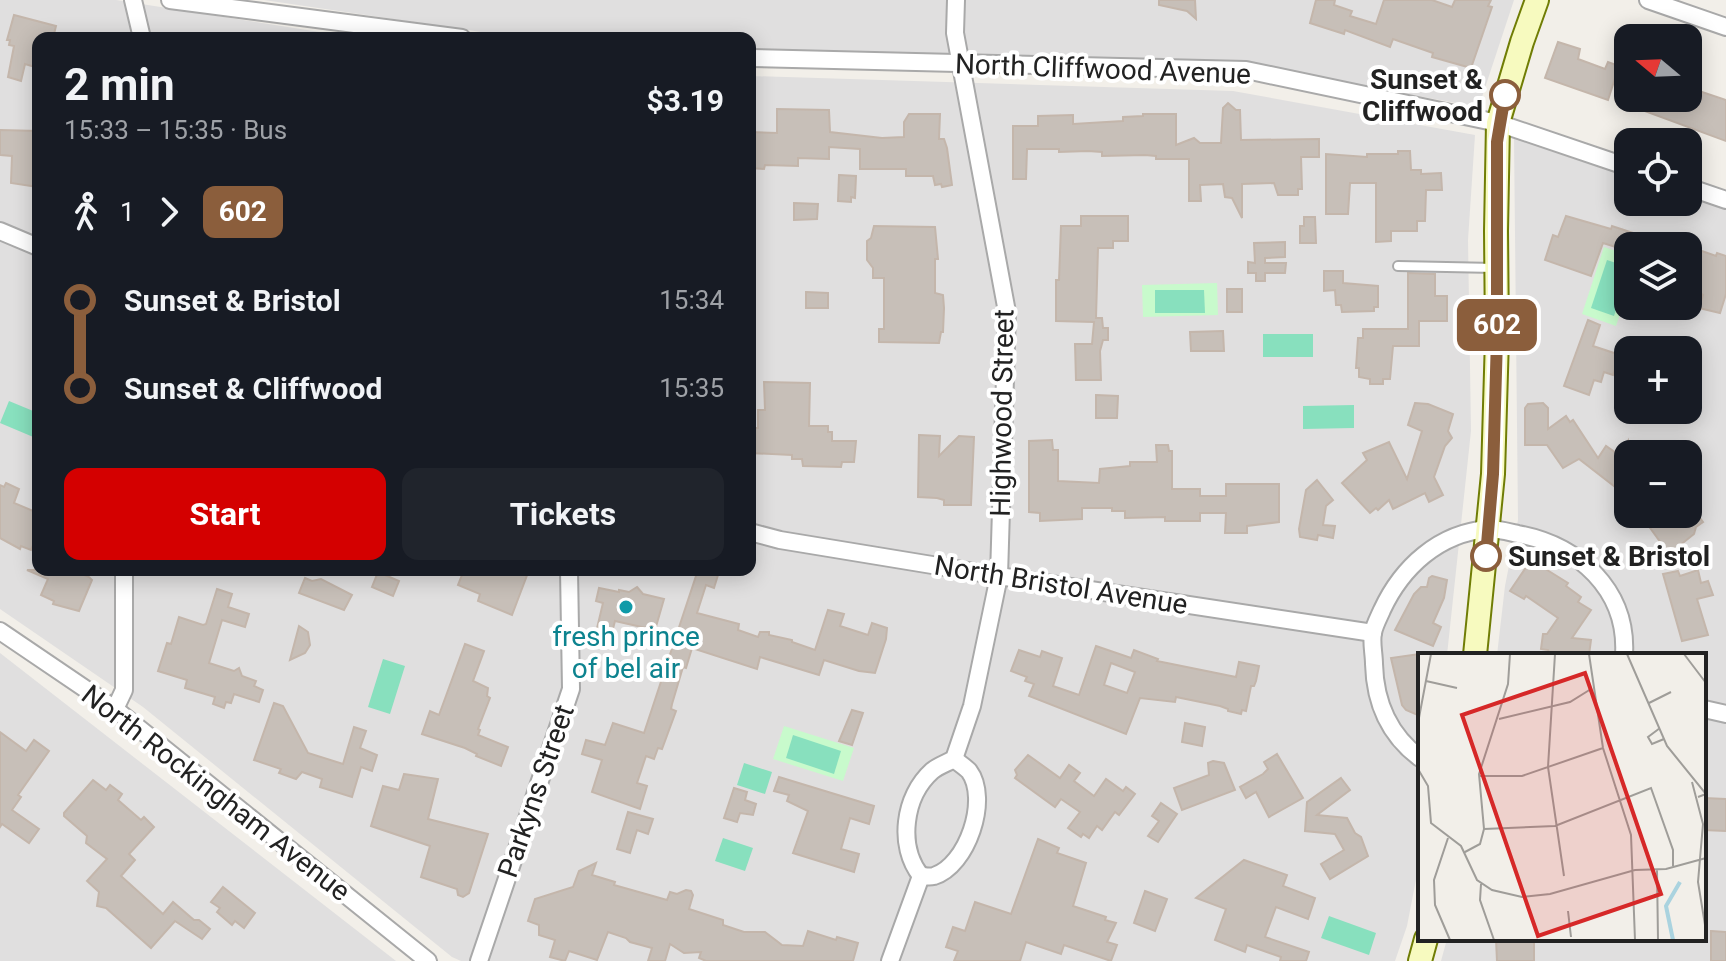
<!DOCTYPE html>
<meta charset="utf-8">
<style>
body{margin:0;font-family:Roboto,sans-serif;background:#20242c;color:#f1f3f6;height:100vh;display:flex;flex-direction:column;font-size:30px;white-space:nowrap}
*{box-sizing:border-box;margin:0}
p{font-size:26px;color:#9ea1a6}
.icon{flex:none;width:44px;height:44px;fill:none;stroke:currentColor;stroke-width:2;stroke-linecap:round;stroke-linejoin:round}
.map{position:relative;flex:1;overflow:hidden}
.drawer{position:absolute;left:32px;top:32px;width:724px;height:544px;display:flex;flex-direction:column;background:#171b24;border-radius:16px;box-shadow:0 4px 20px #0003}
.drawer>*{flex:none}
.badge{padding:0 16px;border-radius:12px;font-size:28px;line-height:52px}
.needle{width:52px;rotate:289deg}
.buttons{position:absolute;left:1614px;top:24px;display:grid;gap:16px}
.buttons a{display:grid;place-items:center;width:88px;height:88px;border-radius:16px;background:#171b24;box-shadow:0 4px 20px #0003;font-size:40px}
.map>.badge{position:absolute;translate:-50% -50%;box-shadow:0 0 0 4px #fff}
.legs{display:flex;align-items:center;gap:12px;height:88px;padding:0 32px;font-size:26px}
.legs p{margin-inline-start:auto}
.headline{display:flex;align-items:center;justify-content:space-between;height:136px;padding:0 32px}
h1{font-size:44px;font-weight:700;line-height:60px}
.cta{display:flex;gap:16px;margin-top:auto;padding:16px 32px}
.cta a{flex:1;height:92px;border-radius:16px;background:#d40000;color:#fff;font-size:32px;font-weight:700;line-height:92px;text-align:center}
.cta a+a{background:#20242c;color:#f1f3f6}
ul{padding:0 32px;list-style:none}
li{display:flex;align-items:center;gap:28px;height:88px;font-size:30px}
li i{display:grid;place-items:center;width:12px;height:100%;margin:0 10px;background:currentColor}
li i::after{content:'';width:20px;height:20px;margin:-10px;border:6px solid;border-radius:50%;background:#171b24}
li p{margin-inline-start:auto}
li:first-child i{background:linear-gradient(#0000 50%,currentColor 0)}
li:last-child i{background:linear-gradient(currentColor 50%,#0000 0)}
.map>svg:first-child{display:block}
</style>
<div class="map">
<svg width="1726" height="961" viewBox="0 0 1726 961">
<rect width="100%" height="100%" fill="#f2efe9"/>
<g fill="#e0dfdf" fill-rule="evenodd">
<polygon points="0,0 116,0 358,38 38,38 38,570 750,570 750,76 1233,91 1475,135 1468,240 1471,431 1447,655 1420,655 1420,859 1407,926 1395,961 461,961 452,957 143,707 0,609"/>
<polygon points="264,0 1514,0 1480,103 1467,105 1232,62 750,49 750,38 521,38"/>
<path d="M1514,138l114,39v25h60v-5l38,13v751h-285l6,-22h257v-284h-207l8,-69 13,-66zM1628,246h60v60h-60zM1628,350h60v60h-60zM1628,454h60v60h-60z"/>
<polygon points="0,653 396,961 0,961"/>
</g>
<g fill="#c8facc">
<polygon points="1604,247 1628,255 1628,290 1616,326 1582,314"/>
<polygon points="1217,283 1218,315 1143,317 1142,285"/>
<polygon points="784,726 854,748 843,781 773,759"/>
</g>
<g fill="#88e0be">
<polygon points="1607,260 1628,267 1628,275 1614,316 1591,308"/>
<polygon points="1155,290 1204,290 1205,313 1155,313"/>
<rect x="1263" y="334" width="50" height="23"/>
<polygon points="9,401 38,413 38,439 0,423"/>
<polygon points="1354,405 1354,428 1303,429 1303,406"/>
<polygon points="383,659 405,666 390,714 368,707"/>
<polygon points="793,735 841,751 834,774 786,758"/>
<polygon points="744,763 772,772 765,794 737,785"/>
<polygon points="723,838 753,848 745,871 715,861"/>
<polygon points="1329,916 1376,933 1369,955 1321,938"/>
</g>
<g fill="#c7bfb8" stroke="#c4b6ab" stroke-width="2" fill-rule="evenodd">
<polygon points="1159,0 1195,0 1196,19 1187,11 1159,5"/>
<polygon points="1316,0 1335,0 1334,5 1352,11 1350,16 1376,24 1384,0 1432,0 1452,7 1455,0 1491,0 1488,6 1492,7 1471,68 1432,57 1433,53 1393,39 1390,47 1345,30 1344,34 1310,23"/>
<polygon points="14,15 56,26 53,38 38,38 38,68 25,64 21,81 8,77 14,46 9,45 10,40 7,40"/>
<polygon points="1558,42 1580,49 1578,59 1605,69 1608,62 1619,66 1608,100 1545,78"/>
<polygon points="1696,90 1726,100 1726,141 1615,100 1693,98"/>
<polygon points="1228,103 1236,110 1240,110 1241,140 1319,139 1319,157 1301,157 1302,189 1298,189 1298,195 1278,195 1274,183 1242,184 1242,218 1232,198 1225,197 1223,184 1200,185 1201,201 1189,201 1189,159 1156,159 1156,156 1145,155 1102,156 1102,152 1088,151 1059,152 1059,149 1027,149 1026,179 1013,179 1013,126 1038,126 1038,116 1073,115 1073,124 1123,121 1123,117 1143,116 1143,114 1176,114 1176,145 1194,138 1200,143 1221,143 1223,108"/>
<polygon points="777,109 829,110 830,132 882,138 904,137 904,122 909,114 940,114 939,139 944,139 947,148 952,185 942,187 941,184 935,185 933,176 906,176 906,169 860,169 860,149 829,147 829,159 798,158 798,166 765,165 764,169 750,168 750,132 777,133"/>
<polygon points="0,130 38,131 38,187 11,183 12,156 0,155"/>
<polygon points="1398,151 1410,151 1411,170 1421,170 1421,174 1441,173 1442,190 1426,190 1425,221 1417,221 1417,231 1391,231 1391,241 1376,242 1376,183 1350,183 1348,214 1326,214 1326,154 1367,157 1367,154 1398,154"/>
<polygon points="839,175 856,176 855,198 851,197 851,202 838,201"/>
<polygon points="794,203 818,204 817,219 794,220"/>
<polygon points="1081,216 1128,216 1128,241 1113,241 1113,248 1098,248 1096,318 1102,318 1103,328 1108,328 1108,340 1103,340 1100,351 1101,380 1076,380 1075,344 1092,344 1094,322 1056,321 1056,280 1059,280 1061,226 1081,226"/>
<polygon points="1566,216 1611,229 1612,226 1667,244 1666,246 1628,246 1628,251 1603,243 1591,276 1545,260 1553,235 1558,237"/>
<polygon points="1304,217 1315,217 1316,243 1300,243 1300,226 1304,226"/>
<polygon points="874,226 935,227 938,259 935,259 935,293 943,295 944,308 943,332 941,332 939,343 879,342 879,329 884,329 884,278 873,278 873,268 867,260 867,241 871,238"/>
<polygon points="1285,242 1285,257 1265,258 1265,263 1286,263 1285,273 1265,273 1265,281 1256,281 1256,273 1248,273 1248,262 1255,263 1254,243"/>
<polygon points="1688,246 1694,251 1696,249 1716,256 1717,253 1726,256 1726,294 1720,313 1699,308 1703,295 1688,284"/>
<polygon points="1324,271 1343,271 1343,283 1378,286 1378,307 1374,307 1374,311 1342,312 1341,305 1336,305 1335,290 1324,291"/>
<polygon points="1408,273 1435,274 1435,296 1447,296 1447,321 1419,321 1419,346 1393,346 1390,379 1383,379 1383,384 1370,384 1370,379 1359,377 1359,368 1356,368 1358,338 1363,338 1363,329 1408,329"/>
<rect x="1227" y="289" width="15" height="23"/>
<polygon points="806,292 828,293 828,308 806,308"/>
<polygon points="1588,320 1600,325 1593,346 1620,355 1613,375 1604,372 1601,382 1594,380 1589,395 1564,386"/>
<polygon points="1223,331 1224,351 1191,351 1190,332"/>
<polygon points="764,382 810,383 809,426 828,426 828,432 832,432 832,441 856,441 854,462 842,462 841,467 803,466 802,459 792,459 792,455 750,453 750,428 758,428 758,410 765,410"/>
<polygon points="1096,395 1118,396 1117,418 1096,418"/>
<polygon points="1415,403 1428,404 1453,414 1448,431 1452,438 1445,446 1434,477 1443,495 1429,502 1425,493 1393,509 1389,500 1378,510 1376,508 1370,513 1342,483 1367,460 1363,453 1389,442 1407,479 1422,431 1408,425"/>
<polygon points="1543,403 1548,408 1548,429 1566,416 1570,422 1573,420 1598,458 1606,446 1619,455 1628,441 1628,497 1579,459 1563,468 1547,445 1525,445 1525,408 1528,404"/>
<polygon points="919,435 940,436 939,456 959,436 974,437 971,505 944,505 944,500 937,498 918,497"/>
<polygon points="1052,440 1053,450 1058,450 1058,481 1099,483 1100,469 1130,466 1130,462 1157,462 1156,445 1168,445 1169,451 1172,451 1172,489 1200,489 1200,496 1226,496 1226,484 1279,484 1279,522 1247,526 1247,533 1225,533 1226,513 1200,513 1200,521 1165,521 1165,517 1125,518 1125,511 1112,511 1112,508 1082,508 1082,519 1040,521 1040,513 1029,512 1029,441"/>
<polygon points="1317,480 1333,500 1326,506 1323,525 1335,526 1333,538 1318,535 1317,540 1300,537 1299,529 1306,490"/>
<polygon points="6,483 19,489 14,503 38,513 38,533 31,550 21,546 20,549 0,538 0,485 4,487"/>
<polygon points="1692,508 1703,522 1696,527 1694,534 1669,554 1640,514 1688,514"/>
<polygon points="1531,560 1568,583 1566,586 1581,597 1578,602 1591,610 1572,638 1591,640 1589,655 1548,655 1548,650 1541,649 1543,634 1547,634 1558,618 1526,596 1524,599 1510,591"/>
<polygon points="27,570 73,570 89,577 92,580 79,611 53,604 54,601 41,595 48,579"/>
<polygon points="464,570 529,570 512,615 478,601 480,594 458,585"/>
<polygon points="698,570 718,575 714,588 706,585 697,613 739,624 738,630 758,637 760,632 769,632 769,635 792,640 792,642 815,650 828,610 844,614 840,626 868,635 872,623 887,628 886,639 875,673 859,671 824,660 819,675 760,657 757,669 692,648 686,668 683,667 672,704 671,709 676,711 662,749 658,748 654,759 646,756 637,783 647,786 640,809 592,792 602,760 582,754 586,740 605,745 613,723 644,733"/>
<polygon points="1698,570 1701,583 1708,581 1713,595 1697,599 1708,635 1682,641 1663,574 1678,571 1680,576"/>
<polygon points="378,572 399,581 393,596 372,587"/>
<polygon points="1432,576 1447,580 1444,598 1433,623 1441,627 1433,646 1395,630 1414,594 1421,587 1427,587 1429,578"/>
<polygon points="305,578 312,581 321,579 352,595 344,610 299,593"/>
<polygon points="637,587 643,594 664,599 655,630 615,621 609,644 594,641 603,603 596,601 599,588 619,592 619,590 629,592"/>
<polygon points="217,589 232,594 228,607 249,614 245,627 222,620 209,663 234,671 239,668 242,676 256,681 254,686 263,690 259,702 234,694 231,703 226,702 224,708 213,704 215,697 185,688 187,680 158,671 167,643 171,644 179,617 203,625 206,624"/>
<polygon points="299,626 308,632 310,645 305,653 290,660"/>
<polygon points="465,644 484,651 473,681 488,688 487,696 490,698 478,729 480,730 478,735 508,747 501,766 476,756 477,754 465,748 422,734 430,711 439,715"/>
<path d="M1096,646l35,12 3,-8 24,9 -1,2 79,16 3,-15 20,4 -3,15 -2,5h-3l-5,25 -4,-1 -1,4 -13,-3v-2l-8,-3 -44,-9 -1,5 -35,-4 -14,36 -97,-38 5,-12 -9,-3 2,-4 -16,-6 8,-21 21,7 2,-6 20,7 -9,28 26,9zM1111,663l24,9 -8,21 -23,-8z"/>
<polygon points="1420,654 1420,716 1406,710 1402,705 1391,658"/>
<polygon points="274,703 283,706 308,753 343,764 354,727 366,731 360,748 377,755 372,771 361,767 352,797 320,787 322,779 302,772 296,779 279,773 281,769 254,760"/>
<polygon points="852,710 863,713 852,745 839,741"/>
<polygon points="1185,723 1205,727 1202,746 1182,742"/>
<polygon points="0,732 26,751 34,740 49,751 18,795 21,797 12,810 39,829 29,843 2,824 0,827"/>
<polygon points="1277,754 1303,798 1269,817 1256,792 1246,798 1240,787 1263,774 1268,769 1264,762"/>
<polygon points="1028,755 1060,778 1069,765 1080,773 1074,781 1094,796 1106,779 1123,791 1126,787 1135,794 1119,815 1115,812 1102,830 1097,826 1089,838 1083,834 1081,837 1068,828 1080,812 1061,799 1055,807 1015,778 1017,775 1015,770"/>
<polygon points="1213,761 1224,763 1235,790 1182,810 1174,788 1209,775 1208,763"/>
<polygon points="404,774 438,779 428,819 488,834 469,893 463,897 458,895 457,889 421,877 430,846 371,826 383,786 399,790"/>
<polygon points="779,777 874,806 869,824 850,818 841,849 859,854 854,872 793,853 808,811 787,801 789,795 774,791"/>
<polygon points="1341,778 1350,790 1317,815 1347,818 1355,833 1361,837 1368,856 1330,879 1321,864 1344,850 1335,834 1305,831 1307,802"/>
<polygon points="93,780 106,790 110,785 122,794 118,800 141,820 144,817 154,827 129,854 135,860 121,876 163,914 173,902 194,920 199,920 210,929 202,939 175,921 151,948 106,908 97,906 99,892 87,881 107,859 86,843 87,836 64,816 64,813"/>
<polygon points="734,788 747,792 745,800 756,804 753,815 740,813 737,822 724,818"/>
<polygon points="1704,798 1726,799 1726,831 1704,830"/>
<polygon points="1161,803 1177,814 1158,842 1148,836 1159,821 1152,816"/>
<polygon points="628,812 653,819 648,834 637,830 630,853 617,849"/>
<polygon points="1038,839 1059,848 1057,853 1086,863 1073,906 1106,917 1105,920 1116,923 1107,942 1117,945 1111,961 1064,945 1061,954 1026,942 1020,961 954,961 958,951 946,947 953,927 965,931 975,902 1011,914"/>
<polygon points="1244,860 1287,875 1283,886 1315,898 1308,919 1276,907 1265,937 1309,952 1306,961 1280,961 1281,957 1247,945 1245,952 1215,940 1226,909 1196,898"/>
<polygon points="596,863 592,875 615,882 614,885 667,900 670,892 677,894 686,890 691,891 693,895 689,909 723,920 723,925 744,932 765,932 782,945 803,946 808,931 836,940 837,937 858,943 853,961 706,961 699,958 701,952 684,953 670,944 665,961 648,961 652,948 630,942 626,938 608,932 597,960 569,951 565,961 550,957 555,940 539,935 539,925 528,921 535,899 573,887 579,871"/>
<polygon points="223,887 255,913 244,928 235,921 232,925 217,912 220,908 211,902"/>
<polygon points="1145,891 1167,899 1155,931 1134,923"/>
<polygon points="1711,931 1726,932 1726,961 1711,961"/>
<polygon points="1496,939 1534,939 1534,961 1497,961"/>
</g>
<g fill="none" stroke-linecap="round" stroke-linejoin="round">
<g stroke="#a9a9a9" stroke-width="12">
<polyline id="service" points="1398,266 1495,268"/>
</g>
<g stroke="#a9a9a9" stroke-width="20">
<g id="minor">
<polyline points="133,0 142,38"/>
<polyline points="170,0 462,38"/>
<polyline points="1648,0 1726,27"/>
<polyline points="750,58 1246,70 1498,123 1628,167"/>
<polyline points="1688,187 1726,200"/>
<polyline points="0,231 38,247"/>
<polyline points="750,532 780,540 999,576 1373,633"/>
<polyline points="0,631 115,709 428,961"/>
<polyline points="115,709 124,690 124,570"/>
<polyline points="1704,709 1726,714"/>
<path d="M1420,758c-31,-23 -45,-56 -46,-94 0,-10 -3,-22 -1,-31 1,-7 6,-16 9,-23 20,-43 57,-77 106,-81 10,0 21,3 30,5 60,11 110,56 106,121"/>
<path d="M921,876c-24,-30 -17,-80 11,-105 6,-5 15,-8 22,-12l18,-53 27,-130 8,-264 -52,-279 1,-33"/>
<path d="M921,876c4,0 8,1 13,0 33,-10 56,-77 35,-105 -4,-4 -10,-8 -15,-12"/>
<polyline points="479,961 571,689 569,570"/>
<polyline points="890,961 921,876"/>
</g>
</g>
<g stroke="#707d05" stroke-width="26">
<g id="secondary">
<polyline points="1475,655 1493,474 1497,338 1496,231 1498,123 1522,42 1537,0"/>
<polyline points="1420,961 1426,939"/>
</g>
</g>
<use href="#service" stroke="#fff" stroke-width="8"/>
<use href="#minor" stroke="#fff" stroke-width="16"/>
<use href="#secondary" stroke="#f7fabf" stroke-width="22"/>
</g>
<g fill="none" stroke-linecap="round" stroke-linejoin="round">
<g stroke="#fff" stroke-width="18">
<polyline id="line-1" points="1486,556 1493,474 1497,338 1497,142 1505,95"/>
</g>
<use href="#line-1" stroke="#8b5e3c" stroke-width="12"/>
</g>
<g fill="#fff" stroke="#8b5e3c" stroke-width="4">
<circle cx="1505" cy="95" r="14"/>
<circle cx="1486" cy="556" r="14"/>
</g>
<circle fill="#0f9aa8" stroke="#fff" stroke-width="3" cx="626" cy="607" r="8"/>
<g text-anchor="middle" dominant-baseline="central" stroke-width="8" stroke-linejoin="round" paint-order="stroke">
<g font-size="28" fill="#222" stroke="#fff">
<text transform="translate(1103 69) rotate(2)">North Cliffwood Avenue</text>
<text transform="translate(1002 413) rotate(-89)">Highwood Street</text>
<text transform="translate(1061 585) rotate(9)">North Bristol Avenue</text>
<text transform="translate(536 791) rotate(-71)">Parkyns Street</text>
<text transform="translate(216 793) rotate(38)">North Rockingham Avenue</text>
</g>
<g font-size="28" font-weight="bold" fill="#222" stroke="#fff" text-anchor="end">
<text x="1483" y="79">Sunset &amp;<tspan x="1483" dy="32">Cliffwood</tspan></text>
<text x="1508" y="556" text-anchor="start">Sunset &amp; Bristol</text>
</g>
<g font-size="28" fill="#0d838f" stroke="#fff">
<text x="626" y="636">fresh prince<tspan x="626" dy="32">of bel air</tspan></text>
</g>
</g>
<g transform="translate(1418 653)">
<rect width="288" height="288" fill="#f2efe9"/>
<path fill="none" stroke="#aad3df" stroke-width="4" d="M255,287l-7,-34 14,-24"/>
<path fill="none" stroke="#9f9d99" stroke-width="2" d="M137,1l-7,113 16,109M171,1l14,94 28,87 4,105M209,1l40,92 39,48 -8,3M266,1l22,29M8,28l31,7M231,50l22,-11M81,66l71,-17 21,-13M0,70l13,-69M242,75l-12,9 4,7 12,-5M0,116l10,17 3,37 30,23 16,34 15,10 30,7 28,-3 85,-24 31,-1 40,-11M61,123h43l81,-28M274,129l11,42 -5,58 8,49M66,176l71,-3 96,-38 22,62v16M30,185l-14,42 1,25 15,35M47,199l15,-8 4,-15 -5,-55 29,-90 2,-30M239,217l1,70M63,231l-1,16 14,40M150,258l3,26"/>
<path fill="#d62828" fill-opacity="0.15" stroke="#d62828" stroke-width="4" d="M167,20l76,221 -123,42 -76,-221z"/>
<rect width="288" height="288" fill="none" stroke="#222" stroke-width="4"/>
</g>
</svg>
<div class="buttons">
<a><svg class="needle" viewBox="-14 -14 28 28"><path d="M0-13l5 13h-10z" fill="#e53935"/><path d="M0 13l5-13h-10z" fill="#9ea1a6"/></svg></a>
<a><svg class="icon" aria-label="locate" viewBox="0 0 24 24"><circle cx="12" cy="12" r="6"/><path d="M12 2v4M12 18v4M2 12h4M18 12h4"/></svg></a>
<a><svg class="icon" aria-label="layers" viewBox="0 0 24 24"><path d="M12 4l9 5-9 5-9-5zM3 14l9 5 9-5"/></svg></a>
<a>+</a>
<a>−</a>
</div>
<b class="badge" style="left:1497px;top:325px;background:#8b5e3c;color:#fff">602</b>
<section class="drawer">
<div class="headline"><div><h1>2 min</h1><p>15:33 – 15:35 · Bus</p></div><b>$3.19</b></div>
<div class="legs"><svg class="icon" aria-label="walk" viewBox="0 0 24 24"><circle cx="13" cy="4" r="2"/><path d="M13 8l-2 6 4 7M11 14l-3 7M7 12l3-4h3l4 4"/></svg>1<svg class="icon" aria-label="forward" viewBox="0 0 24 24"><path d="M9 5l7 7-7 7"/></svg><b class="badge" style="background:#8b5e3c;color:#fff">602</b></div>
<ul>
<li><i style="color:#8b5e3c"></i><b>Sunset &amp; Bristol</b><p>15:34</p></li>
<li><i style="color:#8b5e3c"></i><b>Sunset &amp; Cliffwood</b><p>15:35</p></li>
</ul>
<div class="cta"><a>Start</a><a>Tickets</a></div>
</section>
</div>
